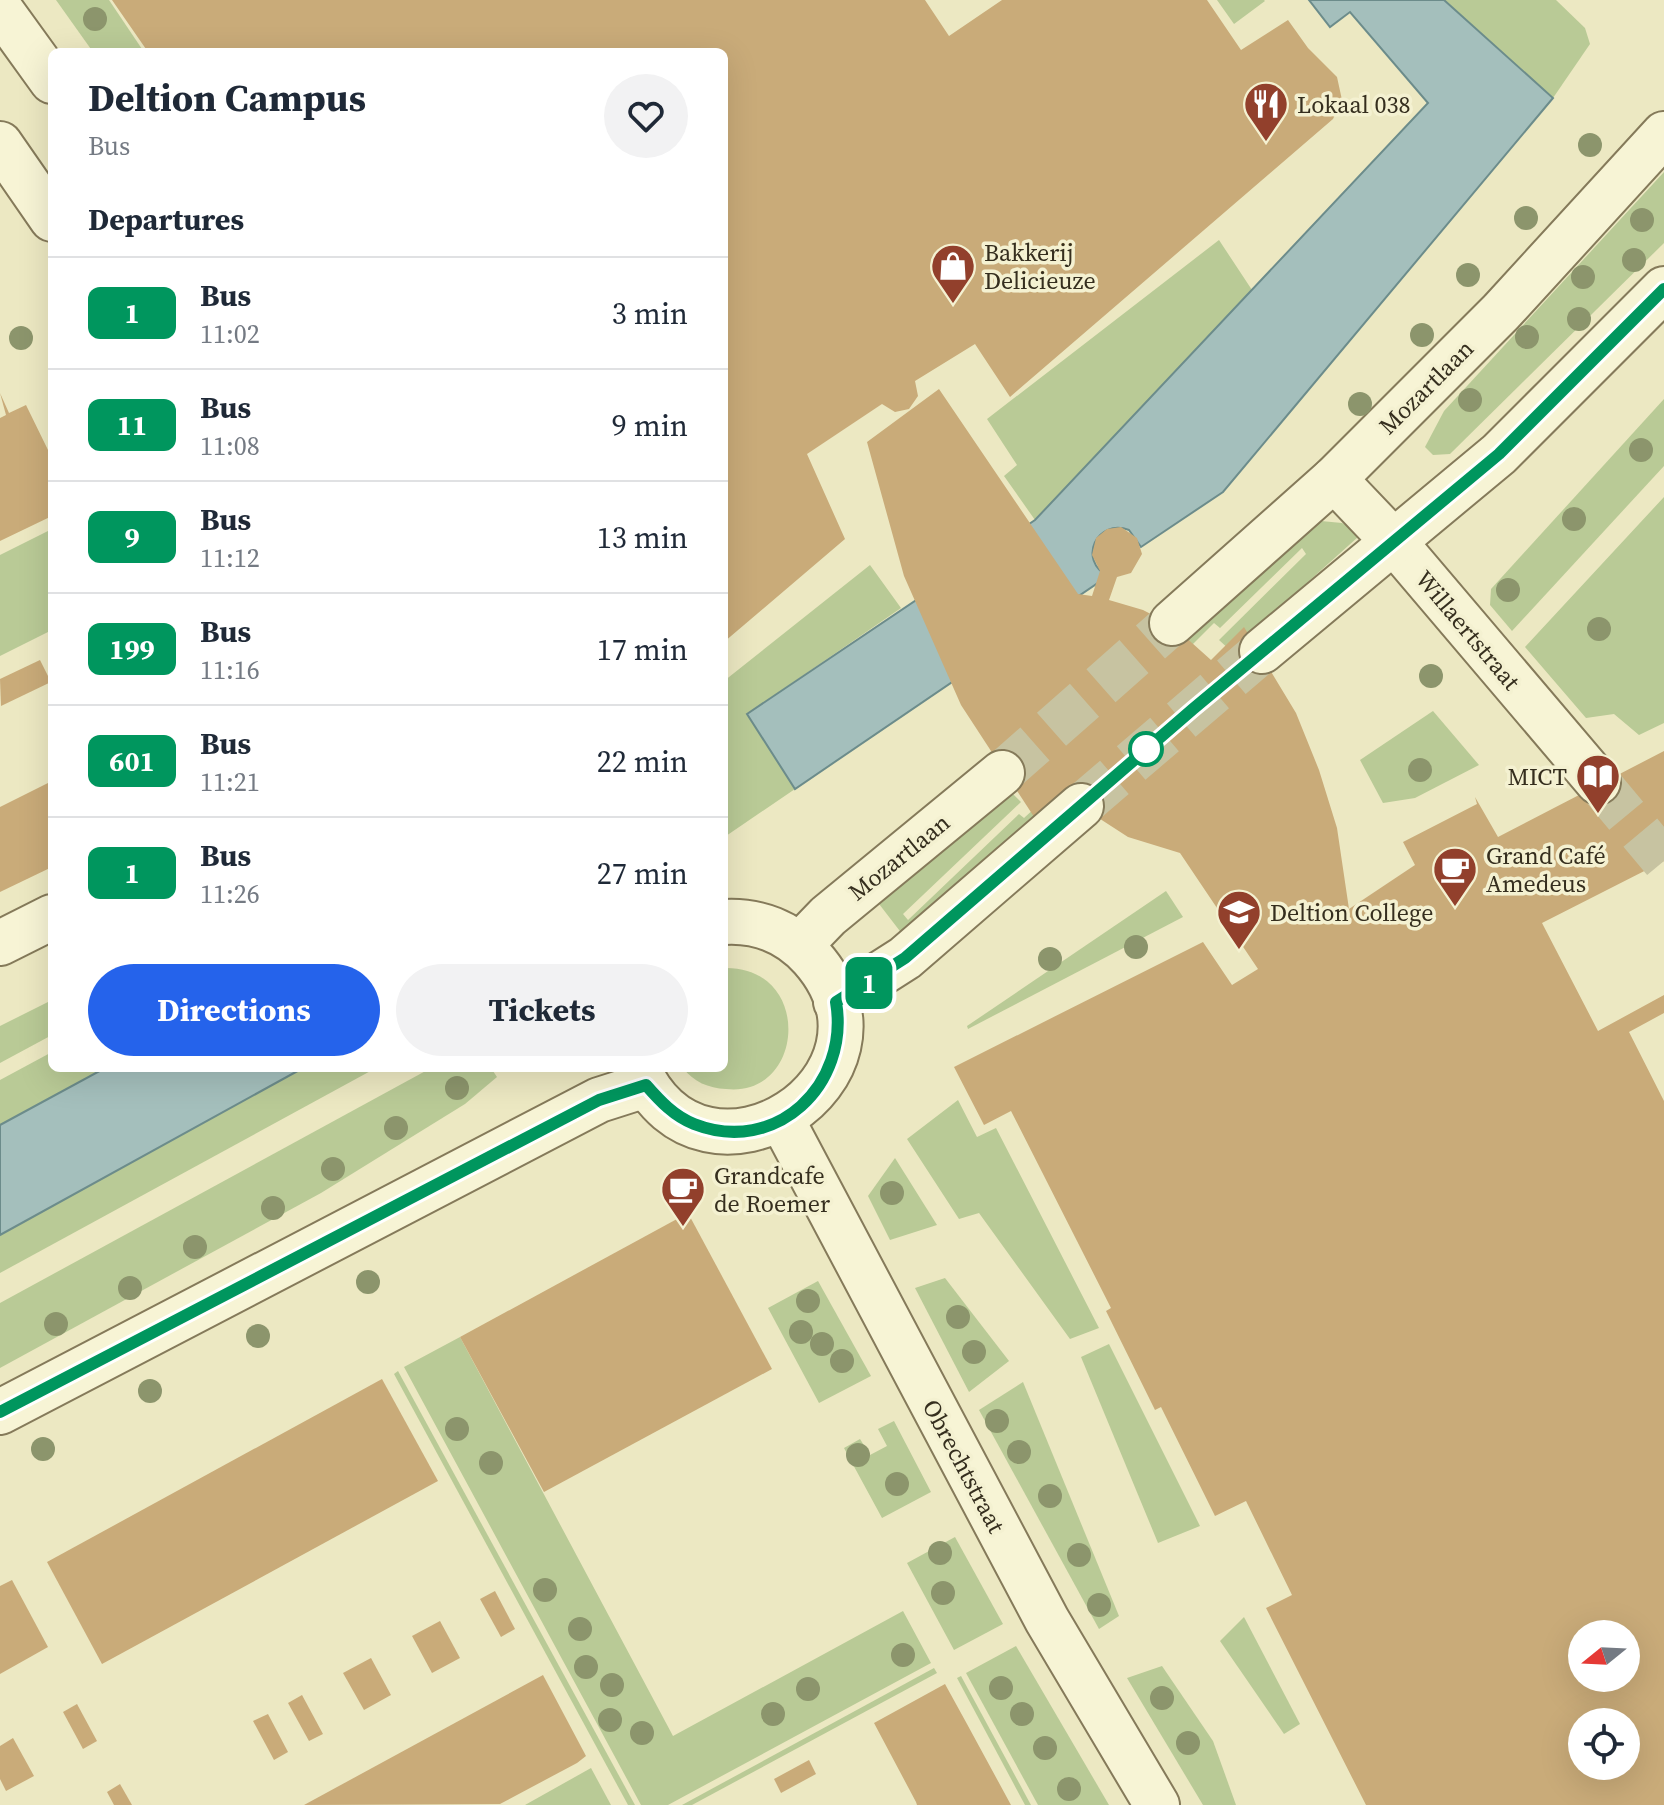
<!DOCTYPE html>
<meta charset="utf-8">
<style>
body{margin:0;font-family:"Source Serif 4",serif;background:#f2f2f3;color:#1f2937;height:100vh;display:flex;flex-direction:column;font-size:30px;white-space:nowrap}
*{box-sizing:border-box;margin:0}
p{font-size:26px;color:#747a83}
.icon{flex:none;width:44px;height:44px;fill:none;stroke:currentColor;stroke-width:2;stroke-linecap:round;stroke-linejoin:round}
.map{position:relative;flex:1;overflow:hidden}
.sheet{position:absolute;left:48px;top:48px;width:680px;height:1024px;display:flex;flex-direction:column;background:#fff;border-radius:12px;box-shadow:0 8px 32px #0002}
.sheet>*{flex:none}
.badge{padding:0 16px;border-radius:12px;font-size:28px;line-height:52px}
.needle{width:52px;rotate:252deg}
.tools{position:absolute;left:1568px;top:1620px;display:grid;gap:16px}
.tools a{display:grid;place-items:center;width:72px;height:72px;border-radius:50%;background:#fff;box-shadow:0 8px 32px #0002;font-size:40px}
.map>.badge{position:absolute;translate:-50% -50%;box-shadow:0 0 0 4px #fff}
h2{padding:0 40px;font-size:30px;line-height:72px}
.round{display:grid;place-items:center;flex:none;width:84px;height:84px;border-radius:42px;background:#f2f2f3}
.head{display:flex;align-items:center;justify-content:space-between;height:136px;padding:0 40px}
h1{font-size:38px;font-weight:700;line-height:60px}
.button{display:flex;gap:16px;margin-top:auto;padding:16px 40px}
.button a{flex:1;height:92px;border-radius:48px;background:#2563eb;color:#fff;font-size:32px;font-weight:700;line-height:92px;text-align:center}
.button a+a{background:#f2f2f3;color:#1f2937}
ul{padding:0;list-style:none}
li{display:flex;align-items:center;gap:24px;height:112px;padding:0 40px;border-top:2px solid #e0e1e3}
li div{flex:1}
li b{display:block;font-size:30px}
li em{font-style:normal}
li .badge{min-width:88px;font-weight:700;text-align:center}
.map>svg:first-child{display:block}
</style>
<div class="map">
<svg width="1664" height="1805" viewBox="0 0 1664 1805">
<rect width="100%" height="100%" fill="#ece8c2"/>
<g fill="#b9ca96">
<polygon points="56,0 109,0 144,52 93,52"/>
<polygon points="1217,0 1264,0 1265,1 1234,24"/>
<polygon points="1444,0 1556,0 1585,28 1590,44 1553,98"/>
<polygon points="1664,172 1664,243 1450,454 1433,455 1425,447 1444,411"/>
<polygon points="1219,240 1252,290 1035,520 1004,476 1017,465 987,419"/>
<polygon points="1664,399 1664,466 1512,631 1490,605 1491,589"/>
<polygon points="1664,497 1664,723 1639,735 1614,714 1586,718 1525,647"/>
<polygon points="1321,521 1342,523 1355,531 1358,537 1231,651 1219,640 1306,554 1302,548 1220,628 1214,623 1191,646 1174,639 1313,523"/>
<polygon points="52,529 52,630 0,656 0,555"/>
<polygon points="870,565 901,608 747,714 795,789 726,836 724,681"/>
<polygon points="1433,711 1479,765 1415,798 1383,803 1360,760"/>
<polygon points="1005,786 1021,802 903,914 908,920 1019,814 1024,818 1048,796 1061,793 906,939 876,900"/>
<polygon points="1166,891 1183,917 968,1029 967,1026"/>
<path d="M724,968c90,-2 81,130 2,121 -18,-1 -32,-7 -43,-21h41z"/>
<polygon points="52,1000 52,1035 0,1063 0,1026"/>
<polygon points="52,1052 52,1068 105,1068 0,1125 0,1080"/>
<polygon points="303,1068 376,1068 0,1273 0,1235"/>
<polygon points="431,1068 491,1068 497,1077 465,1104 321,1193 0,1368 0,1303"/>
<polygon points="958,1100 977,1137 996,1128 1099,1328 1070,1339 979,1213 959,1219 907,1139"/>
<polygon points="895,1158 937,1225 890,1240 868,1196"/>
<polygon points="945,1278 1009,1361 969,1392 915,1288"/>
<polygon points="818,1281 871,1376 819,1403 768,1308"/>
<polygon points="460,1337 673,1736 903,1611 931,1663 668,1805 641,1805 404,1367"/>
<polygon points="1109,1344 1200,1526 1158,1543 1081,1357"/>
<polygon points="398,1371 635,1805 628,1805 394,1374"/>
<polygon points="1023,1382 1119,1616 1099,1629 979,1410"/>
<polygon points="894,1421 931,1492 882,1518 844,1448 860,1439 870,1455 887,1446 878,1429"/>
<polygon points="955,1537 1003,1624 954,1650 907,1563"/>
<polygon points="1244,1617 1300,1724 1284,1734 1220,1641"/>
<polygon points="1016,1646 1109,1805 1038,1805 966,1673"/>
<polygon points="1162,1666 1213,1741 1236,1805 1203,1805 1127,1678"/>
<polygon points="934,1668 937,1673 692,1805 682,1805"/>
<polygon points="961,1676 1031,1805 1025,1805 957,1678"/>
<polygon points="591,1768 611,1805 525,1805"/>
</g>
<g fill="#a4bfbc" stroke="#6c8c8b" stroke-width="2">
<path d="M1309,0h135l109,98 -330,394 -82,55 -12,-17c-32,-12 -52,30 -21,46l-313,213 -48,-75 288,-194 393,-417 -78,-91 -20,15z"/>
<polygon points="105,1068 303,1068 0,1235 0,1125"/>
</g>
<g fill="#c9ab79" fill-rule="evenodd">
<polygon points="112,0 925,0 949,36 1002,0 1207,0 1241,50 1288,20 1308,48 1337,77 1342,100 1333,119 1010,397 975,344 915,381 918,396 909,409 895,412 882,404 807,454 845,539 724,642 724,52 148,52"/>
<path d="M939,389l139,205 14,2 8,-25 -8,-16 4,-17 11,-9 14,-2 16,11 5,16 -11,19 -14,4 -8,23 34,10 29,15 39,35 33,-33 52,86 23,57 18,58 12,81 66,-44 -12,-23 74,-38 -2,-7 23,40 166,-86v110l-122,62 56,108 66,-36v18l-35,19 35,69v704h-298l-100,-197 26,-13 -46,-94 -31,15 -54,-109 -6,3 -49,-99 5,-3 -100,-197 -27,14 -30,-58 249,-125 29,43 26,-16 -78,-116 -52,-16 -34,-22 -56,8 -77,-118 -57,-129 -37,-134zM1582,1634h44v44h-44zM1582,1722h44v44h-44z"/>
<polygon points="0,393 9,413 26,405 48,450 52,448 52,516 0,541 0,418 6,415"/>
<polygon points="40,660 51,682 1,706 0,679"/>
<polygon points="52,781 52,867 0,892 0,807"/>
<polygon points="688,1213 772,1369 544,1492 460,1337"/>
<polygon points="382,1379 438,1481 102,1664 47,1562"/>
<polygon points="12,1580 48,1647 0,1674 0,1586"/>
<polygon points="495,1591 515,1629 501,1637 480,1599"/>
<polygon points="440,1621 460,1658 432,1673 412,1636"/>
<polygon points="371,1658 391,1695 364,1710 343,1673"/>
<polygon points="543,1675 586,1756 577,1763 500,1804 304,1805"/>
<polygon points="945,1684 967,1724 1011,1805 917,1805 916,1802 874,1723"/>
<polygon points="302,1695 323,1734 309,1741 288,1703"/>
<polygon points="77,1704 97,1741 83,1749 63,1712"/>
<polygon points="268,1714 288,1752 274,1760 253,1721"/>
<polygon points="13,1738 34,1776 6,1791 0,1779 0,1746"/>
<polygon points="809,1760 816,1774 781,1793 774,1779"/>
<polygon points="120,1784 132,1805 114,1805 107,1792"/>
</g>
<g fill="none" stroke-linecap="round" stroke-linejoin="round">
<g stroke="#c7c3a1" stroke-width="44" stroke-dasharray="44 22" stroke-linecap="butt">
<polyline points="1002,773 1172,623"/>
<polyline points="1598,782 1664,861"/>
<polyline points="1081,806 1262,651"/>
</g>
<g stroke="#857a5a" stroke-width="48">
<g id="minor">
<polyline points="0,9 52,81"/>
<polyline points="0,144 52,219"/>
<polyline points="1334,479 1395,543 1598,782"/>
<polyline points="1172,623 1334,479 1501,312 1664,134"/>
<polyline points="1262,651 1499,454 1664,289"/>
<polyline points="0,943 52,917"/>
<polyline points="800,945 828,916 1002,773"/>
<polyline points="836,1002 905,958 1081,806"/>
<path d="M638,1068c66,147 279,9 174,-110 -23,-26 -54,-38 -88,-36"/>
<polyline points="782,1120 1047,1620 1157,1805"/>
<polyline points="0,1412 599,1100 646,1085"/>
</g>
</g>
<use href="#minor" stroke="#f7f4d5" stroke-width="44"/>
</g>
<g fill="#8c956c">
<circle cx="95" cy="19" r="12"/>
<circle cx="1590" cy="145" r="12"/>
<circle cx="1526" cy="218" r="12"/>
<circle cx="1642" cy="220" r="12"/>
<circle cx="1634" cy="260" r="12"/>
<circle cx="1468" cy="275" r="12"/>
<circle cx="1583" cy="277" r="12"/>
<circle cx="1579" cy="319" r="12"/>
<circle cx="1422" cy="335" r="12"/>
<circle cx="1527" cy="337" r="12"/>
<circle cx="21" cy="338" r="12"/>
<circle cx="1470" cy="400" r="12"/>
<circle cx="1360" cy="404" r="12"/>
<circle cx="1641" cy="450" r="12"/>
<circle cx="1574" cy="519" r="12"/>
<circle cx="1508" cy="590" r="12"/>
<circle cx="1599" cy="629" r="12"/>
<circle cx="1431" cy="676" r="12"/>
<circle cx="1420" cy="770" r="12"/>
<circle cx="1136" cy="947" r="12"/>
<circle cx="1050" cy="959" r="12"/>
<circle cx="457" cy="1088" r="12"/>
<circle cx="396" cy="1128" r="12"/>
<circle cx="333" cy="1169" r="12"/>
<circle cx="892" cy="1193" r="12"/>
<circle cx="273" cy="1208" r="12"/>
<circle cx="195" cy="1247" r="12"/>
<circle cx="368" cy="1282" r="12"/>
<circle cx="130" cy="1288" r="12"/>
<circle cx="808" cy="1301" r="12"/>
<circle cx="958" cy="1317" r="12"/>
<circle cx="56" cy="1324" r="12"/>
<circle cx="801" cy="1332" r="12"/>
<circle cx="258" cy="1336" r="12"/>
<circle cx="822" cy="1344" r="12"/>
<circle cx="974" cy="1352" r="12"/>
<circle cx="842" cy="1361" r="12"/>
<circle cx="150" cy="1391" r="12"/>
<circle cx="997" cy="1421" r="12"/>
<circle cx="457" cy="1429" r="12"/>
<circle cx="43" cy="1449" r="12"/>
<circle cx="1019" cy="1452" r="12"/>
<circle cx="858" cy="1455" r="12"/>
<circle cx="491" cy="1463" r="12"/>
<circle cx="897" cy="1484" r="12"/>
<circle cx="1050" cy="1496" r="12"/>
<circle cx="940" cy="1553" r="12"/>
<circle cx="1079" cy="1555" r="12"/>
<circle cx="545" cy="1590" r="12"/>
<circle cx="943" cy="1593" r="12"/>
<circle cx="1099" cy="1605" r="12"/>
<circle cx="580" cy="1629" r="12"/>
<circle cx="903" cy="1655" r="12"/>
<circle cx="586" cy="1667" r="12"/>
<circle cx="612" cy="1685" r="12"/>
<circle cx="1001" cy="1688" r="12"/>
<circle cx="808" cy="1689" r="12"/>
<circle cx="1162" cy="1698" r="12"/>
<circle cx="773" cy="1714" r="12"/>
<circle cx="1022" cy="1714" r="12"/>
<circle cx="610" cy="1720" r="12"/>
<circle cx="642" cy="1733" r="12"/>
<circle cx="1188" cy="1743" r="12"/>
<circle cx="1045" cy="1748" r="12"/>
<circle cx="1069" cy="1789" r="12"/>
</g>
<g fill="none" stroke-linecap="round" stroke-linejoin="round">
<g stroke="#fff" stroke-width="18">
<path id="line" d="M0,1412l599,-312 47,-15c14,16 28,31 48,39 82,32 156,-39 142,-122l69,-44 288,-249 306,-255 165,-165"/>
</g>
<use href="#line" stroke="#00965e" stroke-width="12"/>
</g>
<defs>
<g id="restaurant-pin" transform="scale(2.3)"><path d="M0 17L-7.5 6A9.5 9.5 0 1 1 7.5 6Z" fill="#92402c" stroke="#f4f1d1"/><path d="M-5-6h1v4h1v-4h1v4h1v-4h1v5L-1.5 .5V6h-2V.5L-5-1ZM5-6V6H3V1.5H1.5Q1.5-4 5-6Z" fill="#fff"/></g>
<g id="shop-pin" transform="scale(2.3)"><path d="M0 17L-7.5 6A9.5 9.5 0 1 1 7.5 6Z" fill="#92402c" stroke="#f4f1d1"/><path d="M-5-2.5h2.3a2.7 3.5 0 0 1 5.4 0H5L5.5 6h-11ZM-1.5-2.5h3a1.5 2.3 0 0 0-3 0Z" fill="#fff"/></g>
<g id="library-pin" transform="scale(2.3)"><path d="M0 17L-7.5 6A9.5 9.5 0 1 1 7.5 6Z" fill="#92402c" stroke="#f4f1d1"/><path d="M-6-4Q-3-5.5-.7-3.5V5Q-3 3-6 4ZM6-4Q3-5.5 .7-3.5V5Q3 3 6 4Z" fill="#fff"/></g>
<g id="cafe-pin" transform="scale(2.3)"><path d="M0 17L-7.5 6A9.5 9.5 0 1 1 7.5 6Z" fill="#92402c" stroke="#f4f1d1"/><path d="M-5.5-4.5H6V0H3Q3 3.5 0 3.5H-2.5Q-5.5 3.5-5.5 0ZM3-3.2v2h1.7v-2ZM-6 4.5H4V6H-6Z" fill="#fff"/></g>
<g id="university-pin" transform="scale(2.3)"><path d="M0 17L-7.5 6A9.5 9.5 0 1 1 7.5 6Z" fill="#92402c" stroke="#f4f1d1"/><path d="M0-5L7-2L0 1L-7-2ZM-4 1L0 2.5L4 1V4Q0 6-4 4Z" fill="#fff"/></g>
</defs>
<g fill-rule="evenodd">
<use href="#restaurant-pin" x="1266" y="104"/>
<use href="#shop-pin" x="953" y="266"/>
<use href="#library-pin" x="1598" y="776"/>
<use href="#cafe-pin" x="1455" y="869"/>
<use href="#university-pin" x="1239" y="912"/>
<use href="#cafe-pin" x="683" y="1189"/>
</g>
<circle fill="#fff" stroke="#00965e" stroke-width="4" cx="1146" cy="749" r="16"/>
<g text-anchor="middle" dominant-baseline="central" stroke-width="7" stroke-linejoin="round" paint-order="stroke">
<g font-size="24" fill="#352e1e" stroke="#f4f1d1" text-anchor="start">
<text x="1297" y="104">Lokaal 038</text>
<text x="984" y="252">Bakkerij<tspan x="984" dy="28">Delicieuze</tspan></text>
<text x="1567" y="776" text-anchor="end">MICT</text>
<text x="1486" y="855">Grand Café<tspan x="1486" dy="28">Amedeus</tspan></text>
<text x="1270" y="912">Deltion College</text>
<text x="714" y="1175">Grandcafe<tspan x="714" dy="28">de Roemer</tspan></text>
</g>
<g font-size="24" fill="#352e1e" stroke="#f4f1d1">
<text transform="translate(1426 387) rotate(-45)">Mozartlaan</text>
<text transform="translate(1468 630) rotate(50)">Willaertstraat</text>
<text transform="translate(899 857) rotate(-39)">Mozartlaan</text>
<text transform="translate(964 1466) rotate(62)">Obrechtstraat</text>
</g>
</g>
</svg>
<div class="tools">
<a><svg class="needle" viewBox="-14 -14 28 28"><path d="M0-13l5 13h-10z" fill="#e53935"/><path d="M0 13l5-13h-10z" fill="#747a83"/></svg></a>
<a><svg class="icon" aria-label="locate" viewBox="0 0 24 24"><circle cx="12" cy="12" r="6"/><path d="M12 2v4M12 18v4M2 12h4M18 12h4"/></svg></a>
</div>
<b class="badge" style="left:869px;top:983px;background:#00965e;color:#fff">1</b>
<section class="sheet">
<div class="head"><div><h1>Deltion Campus</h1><p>Bus</p></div><a class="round"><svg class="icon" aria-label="heart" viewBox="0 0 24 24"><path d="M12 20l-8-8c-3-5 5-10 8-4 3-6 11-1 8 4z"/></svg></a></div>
<h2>Departures</h2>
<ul>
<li><span class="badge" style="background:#00965e;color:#fff">1</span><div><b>Bus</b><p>11:02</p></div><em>3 min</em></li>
<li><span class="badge" style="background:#00965e;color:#fff">11</span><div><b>Bus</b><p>11:08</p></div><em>9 min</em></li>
<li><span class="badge" style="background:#00965e;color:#fff">9</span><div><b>Bus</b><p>11:12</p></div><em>13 min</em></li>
<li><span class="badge" style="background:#00965e;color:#fff">199</span><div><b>Bus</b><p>11:16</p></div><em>17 min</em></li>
<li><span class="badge" style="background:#00965e;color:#fff">601</span><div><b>Bus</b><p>11:21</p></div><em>22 min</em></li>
<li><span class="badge" style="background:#00965e;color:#fff">1</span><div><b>Bus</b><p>11:26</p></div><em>27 min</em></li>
</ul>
<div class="button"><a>Directions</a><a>Tickets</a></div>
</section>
</div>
